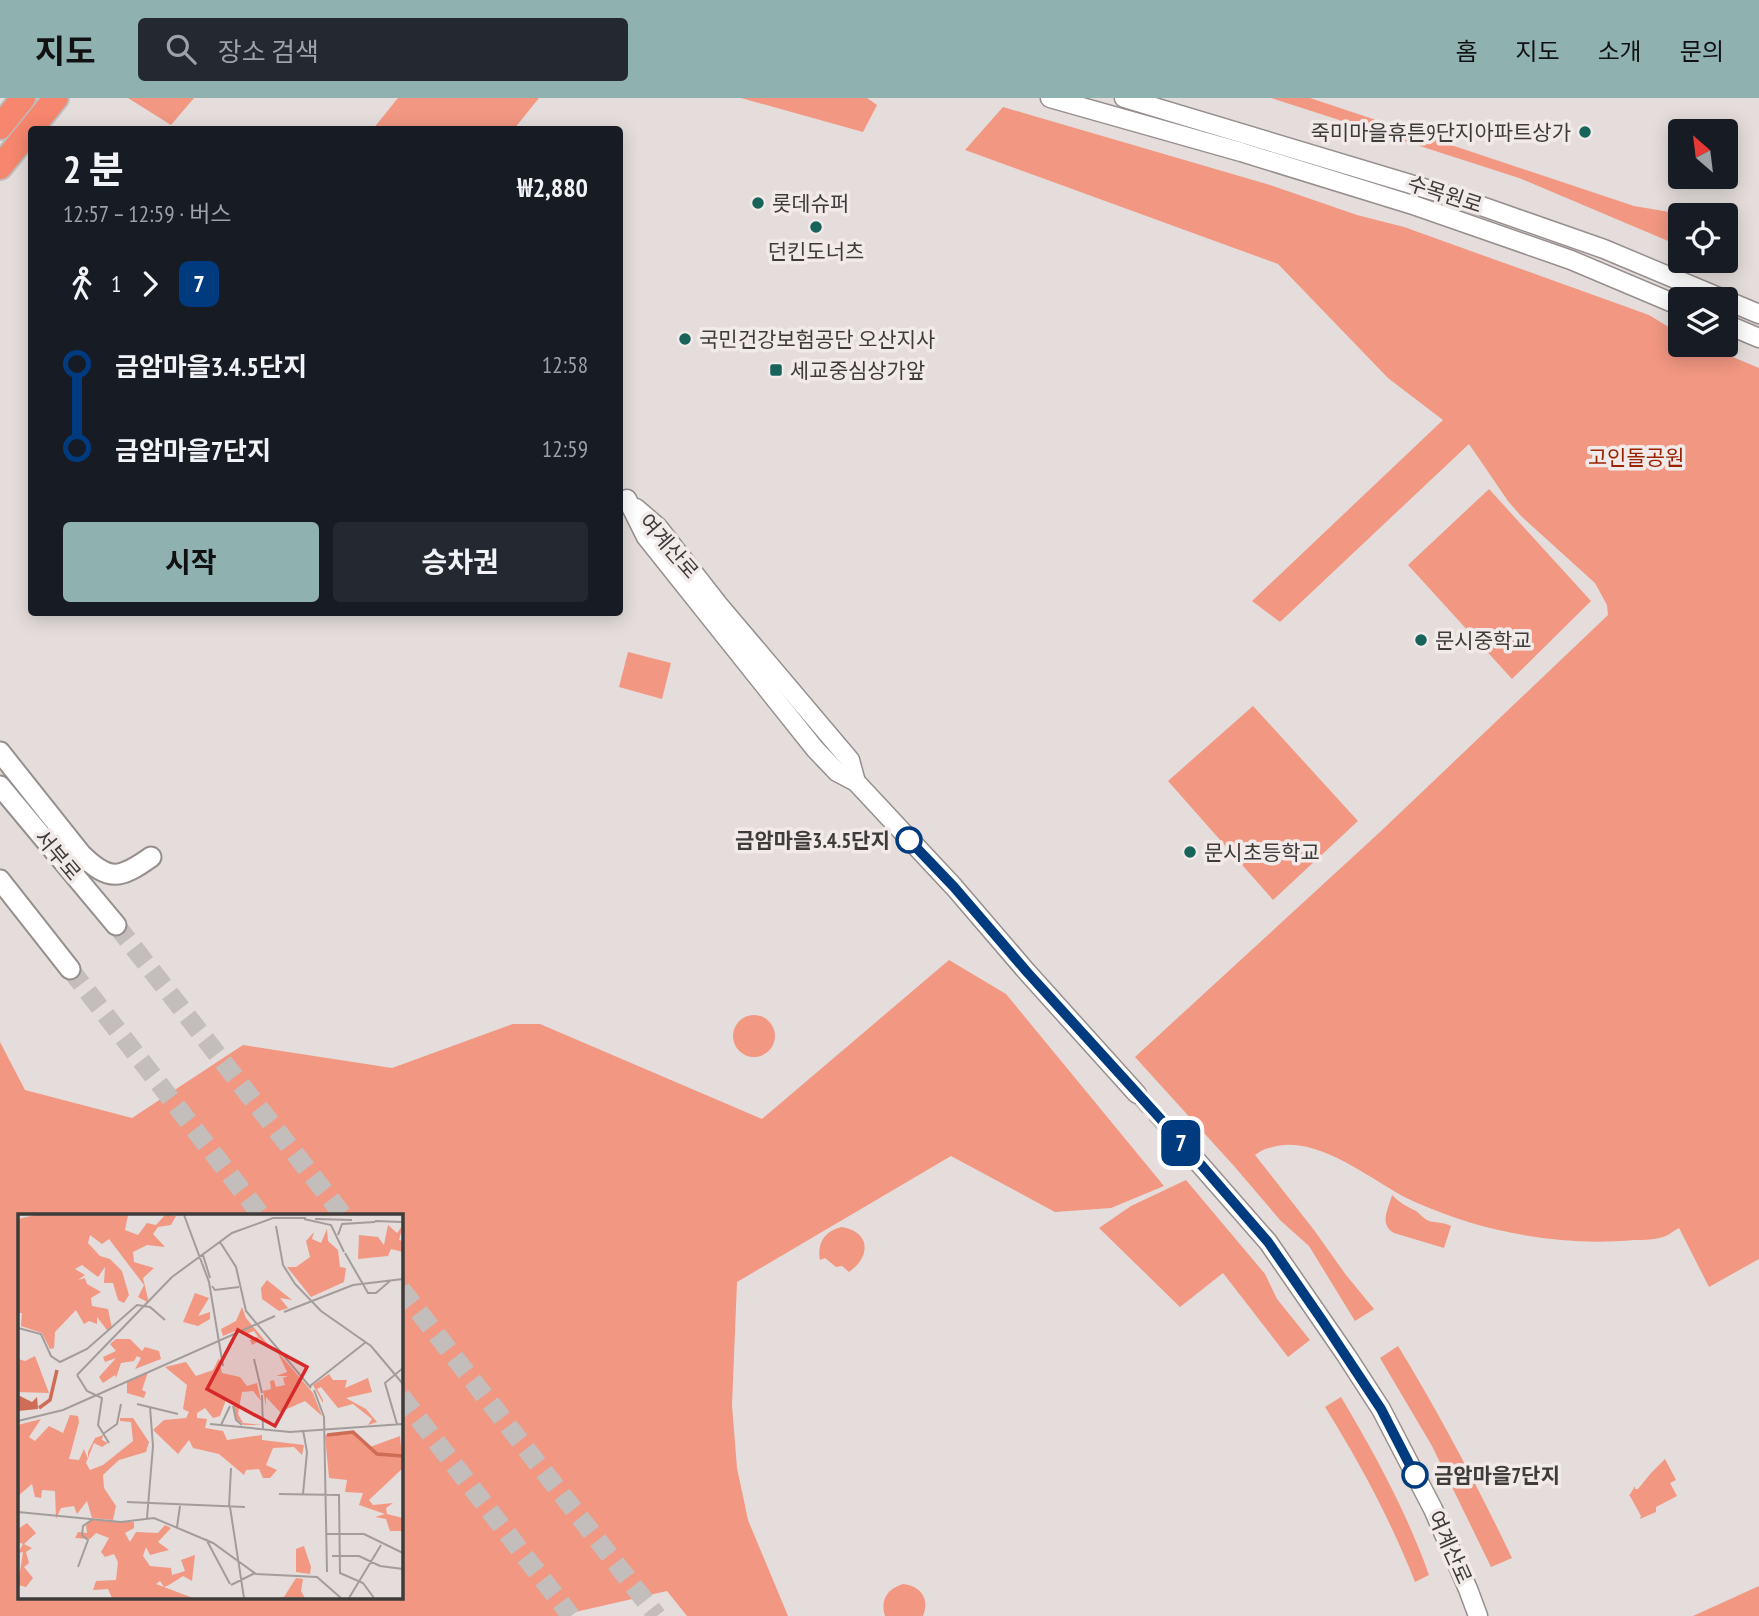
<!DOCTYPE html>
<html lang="ko">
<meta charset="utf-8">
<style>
body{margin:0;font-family:"PT Sans Narrow","Noto Sans KR",sans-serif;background:#242831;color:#f1f3f6;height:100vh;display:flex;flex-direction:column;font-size:26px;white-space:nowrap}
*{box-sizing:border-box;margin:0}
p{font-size:23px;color:#9ea1a6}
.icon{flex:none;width:38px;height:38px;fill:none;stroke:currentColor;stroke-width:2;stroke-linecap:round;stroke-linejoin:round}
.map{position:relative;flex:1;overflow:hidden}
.sheet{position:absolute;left:28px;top:28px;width:595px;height:490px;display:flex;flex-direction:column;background:#171b24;border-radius:7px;box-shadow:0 4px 18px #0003}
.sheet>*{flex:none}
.badge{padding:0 14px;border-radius:10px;font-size:24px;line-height:46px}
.needle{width:46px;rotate:332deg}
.controls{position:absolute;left:1668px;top:21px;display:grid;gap:14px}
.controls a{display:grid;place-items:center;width:70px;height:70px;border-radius:7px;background:#171b24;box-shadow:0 4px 18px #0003;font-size:35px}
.map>.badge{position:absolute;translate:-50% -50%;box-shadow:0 0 0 4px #fff}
.legs{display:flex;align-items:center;gap:10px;height:77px;padding:0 35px;font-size:23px}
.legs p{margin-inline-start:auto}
.head{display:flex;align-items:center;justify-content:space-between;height:119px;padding:0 35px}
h1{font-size:38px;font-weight:700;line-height:52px}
.button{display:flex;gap:14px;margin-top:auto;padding:14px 35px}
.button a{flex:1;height:80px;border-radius:7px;background:#8fb2b0;color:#111;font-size:28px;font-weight:700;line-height:80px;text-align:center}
.button a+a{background:#242831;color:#f1f3f6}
ul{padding:0 35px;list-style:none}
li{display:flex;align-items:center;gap:24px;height:84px;font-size:26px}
li i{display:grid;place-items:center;width:10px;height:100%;margin:0 9px;background:currentColor}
li i::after{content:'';width:18px;height:18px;margin:-9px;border:5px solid;border-radius:50%;background:#171b24}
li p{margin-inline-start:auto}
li:first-child i{background:linear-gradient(#0000 50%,currentColor 0)}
li:last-child i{background:linear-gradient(currentColor 50%,#0000 0)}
header{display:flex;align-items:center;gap:42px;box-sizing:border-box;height:98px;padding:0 35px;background:#8fb2b0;color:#111}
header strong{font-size:33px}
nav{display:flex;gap:38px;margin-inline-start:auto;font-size:24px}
.search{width:490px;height:63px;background:#242831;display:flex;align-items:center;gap:18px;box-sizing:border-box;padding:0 24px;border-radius:7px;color:#9ea1a6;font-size:26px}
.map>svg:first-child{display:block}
</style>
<header>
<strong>지도</strong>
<div class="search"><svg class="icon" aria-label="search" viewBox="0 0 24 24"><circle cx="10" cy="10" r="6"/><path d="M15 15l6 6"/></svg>장소 검색</div>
<nav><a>홈</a><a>지도</a><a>소개</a><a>문의</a></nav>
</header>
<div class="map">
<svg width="1759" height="1518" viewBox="0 0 1759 1518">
<rect width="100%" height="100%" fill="#e4dddb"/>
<g fill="#f29782" fill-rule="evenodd">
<polygon points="128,0 194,0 171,27"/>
<polygon points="398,0 539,0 514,31 373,31"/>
<polygon points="741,0 867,0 877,7 863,34"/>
<polygon points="1271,0 1310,0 1634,108 1687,117 1680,117 1680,148 1519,80"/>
<path d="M1003,9l267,78 87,30 47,12 245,88 31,19v11h24l55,23v891l-50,28 -30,-59c-4,2 -9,6 -13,8 -10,4 -22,4 -32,4 -73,7 -152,-8 -219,-38 -42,-19 -98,-71 -146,-54 -5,1 -10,4 -14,7l59,75 32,45 28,34 -19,12 -46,-75 -28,-25 -47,-55 -99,-109 245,-225 228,-217 -1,-10 -12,-22 -74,-67 -13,-15 -39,-57 -189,178 -28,-21 191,-181 -55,-42 -110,-114 -313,-114z"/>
<polygon points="1489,391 1591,503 1512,581 1408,467"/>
<polygon points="628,554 671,565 662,601 619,589"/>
<polygon points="1253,608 1358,723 1273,802 1168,683"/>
<path d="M949,862l57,34 158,192 -53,22 -56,4 -104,-56 -214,126 -5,123 5,63 11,52 40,96h-101l-20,-25 -109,25h-558v-574l25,48 107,28 111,-73 149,23 121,-44h27l222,95zM19,1117h382v382h-382z"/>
<circle cx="754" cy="938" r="21"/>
<polygon points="1186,1082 1265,1176 1277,1201 1310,1242 1288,1259 1223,1175 1180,1209 1099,1130 1131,1108"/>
<path d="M1392,1097c8,8 14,11 24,16 4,3 8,8 13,10 8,2 14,1 22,5l-7,22 -50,-15c-15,-9 -6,-23 -2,-38z"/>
<path d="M842,1129c29,5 29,30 7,45l-7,-6 -6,1 -11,-9 -5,2c-3,-18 5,-29 22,-33z"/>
<path d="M1398,1248c42,69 79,139 114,212l-21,9 -59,-121 -52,-88z"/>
<path d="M1341,1299c34,57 66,116 88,178l-14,7c-24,-61 -55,-119 -90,-175z"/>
<polygon points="1665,1361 1676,1382 1670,1385 1677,1398 1656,1409 1656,1414 1640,1421 1641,1418 1630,1398 1629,1398 1635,1388 1635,1391 1638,1391 1651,1375"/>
<path d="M903,1486c18,2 27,15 20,32h-38c-5,-16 2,-27 18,-32z"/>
<polygon points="1759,1488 1759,1518 1693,1518"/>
</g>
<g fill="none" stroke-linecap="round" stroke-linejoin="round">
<polyline stroke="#c3bdbb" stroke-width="18" stroke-dasharray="18 9" stroke-linecap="butt" points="1137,996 1176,1039"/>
<g stroke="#c3bdbb" stroke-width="19" stroke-dasharray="19 10" stroke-linecap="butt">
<polyline points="116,827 343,1117"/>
<polyline points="70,871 261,1117"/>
<polyline points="401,1191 657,1518"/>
<polyline points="401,1298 571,1518"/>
</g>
<g stroke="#968f8e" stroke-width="21">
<g id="tertiary">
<polyline points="1050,0 1241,54 1416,108 1571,162 1680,208"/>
<polyline points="1124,0 1467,103 1604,151 1759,216"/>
<polyline points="1726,226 1759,240"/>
<polyline points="627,401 646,439 815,651 837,674 856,684 954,789 1027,874 1137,996"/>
<polyline points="636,410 658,429 718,506 850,662 856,684"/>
<polyline points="1176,1039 1268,1144 1346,1257 1381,1311 1433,1411 1468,1491 1478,1518"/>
</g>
</g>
<g stroke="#968f8e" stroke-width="23">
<g id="secondary">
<path d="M0,654l81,102c28,28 39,25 70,3"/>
<polyline points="0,688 116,827"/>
<polyline points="0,782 70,871"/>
</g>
</g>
<g stroke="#bdbdbc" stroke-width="28">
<g id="motorway">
<polyline points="0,29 23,0"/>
<polyline points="0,69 56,0"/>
</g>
</g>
<use href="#tertiary" stroke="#fff" stroke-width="18"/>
<use href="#secondary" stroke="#fff" stroke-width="19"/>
<use href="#motorway" stroke="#f6866d" stroke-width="24"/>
</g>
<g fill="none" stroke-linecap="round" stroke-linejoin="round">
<g stroke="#fff" stroke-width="16">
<polyline id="line-1" points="909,742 954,789 1027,874 1177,1039 1268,1144 1322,1222 1381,1311 1415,1377"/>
</g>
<use href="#line-1" stroke="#003b80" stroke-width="10"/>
</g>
<g fill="#18635a" stroke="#f1eae9" stroke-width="2.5">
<circle cx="1585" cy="34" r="7"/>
<circle cx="758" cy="105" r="7"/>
<circle cx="816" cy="129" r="7"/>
<circle cx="685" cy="241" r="7"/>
<rect x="769" y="265" width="14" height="14" rx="3.5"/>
<circle cx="1421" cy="542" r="7"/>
<circle cx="1190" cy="754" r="7"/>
</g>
<g fill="#fff" stroke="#003b80" stroke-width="3.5">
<circle cx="909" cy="742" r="12"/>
<circle cx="1415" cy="1377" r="12"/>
</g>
<g text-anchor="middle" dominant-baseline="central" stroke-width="7" stroke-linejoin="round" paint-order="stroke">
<g font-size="21" fill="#3e3c3b" stroke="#f1eae9" text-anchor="start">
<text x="1571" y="34" text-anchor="end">죽미마을휴튼9단지아파트상가</text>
<text x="772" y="105">롯데슈퍼</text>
<text x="816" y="153" text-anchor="middle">던킨도너츠</text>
<text x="699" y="241">국민건강보험공단 오산지사</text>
<text x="790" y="272">세교중심상가앞</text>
<text x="1435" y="542">문시중학교</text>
<text x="1204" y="754">문시초등학교</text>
</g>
<g font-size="21" fill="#3e3c3b" stroke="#f1eae9">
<text transform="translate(1445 96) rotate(18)">수목원로</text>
<text transform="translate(669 448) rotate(49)">여계산로</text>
<text transform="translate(58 757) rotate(50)">서부로</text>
<text transform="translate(1450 1449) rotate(66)">여계산로</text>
</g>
<g font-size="21" fill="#9a2304" stroke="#f1eae9">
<text x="1636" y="359">고인돌공원</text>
</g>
<g font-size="21" font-weight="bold" fill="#3e3c3b" stroke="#f1eae9" text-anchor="end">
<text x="890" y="742">금암마을3.4.5단지</text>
<text x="1434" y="1377" text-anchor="start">금암마을7단지</text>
</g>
</g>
<g transform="translate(18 1116)">
<rect width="385" height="385" fill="#e4dddb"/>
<path d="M17,1h93l-3,15 13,5 9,-12 9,2 9,-10 11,1 -5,9 -13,2 -5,7 12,13 -18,-2 -14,7 1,10 20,6 -11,10 6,25 -11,-6 6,-12 -35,-46 -7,5 -12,-9 -2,8 12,13 10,3 12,12 7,24 -5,8 -6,-3 -5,-17h-9l1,-16 -7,10 -16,-12 -7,4 10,6 -7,5 7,-2 2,6 14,8 -10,6 1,8 16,3 4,19 -5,2 -10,-13v7l-8,-3 -5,3 -8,-14 -21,22 -1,16 -4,1 -8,-16 -21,-7 1,-13h-4v-94zM370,11l9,8 6,-8 -4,15 4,1v11l-12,-3 -3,7 -30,3 1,-24 19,2 6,8zM309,15l1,12 10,9 2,17 6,1 -2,14 -33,15 -24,-30h9l14,-10 -4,-16 8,-9 -2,7 9,4zM249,66l25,20 -12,-2 8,10 -9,3 -17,-12 -1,-11zM177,79l14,5 -11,18 12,-4v7l-12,7 -15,-4zM224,93l4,11 26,31 -14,-12 1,4 -7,4 -2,-5 8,-3 -4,-6 -10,4 -4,-6 -17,7 -2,-7 15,-8zM98,125h14l12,12 3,-4 14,4 2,8 -26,10 6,-11 -4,-2 -3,5 -13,2 -5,15 -1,-3 -12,8 -4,-6 17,-19 -11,4 -2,-5 13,-6 -6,-7zM259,137l36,42 9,23 -17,-15 -25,11 -14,-15v9l-3,-15 8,-2 -1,-8 4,-1 2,7 9,-2 -2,-7 5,-2h-12l11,-4zM17,142l14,37 -31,-1v-33l7,2zM201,144l3,15 18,4 7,9 10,-3 4,18 -8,-10 -11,1 -4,22 5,9 19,2h-18l-8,-6 -3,-17 -7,-2 -6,16 -7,2 -8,-10 -8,5v5l10,1 -2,9 18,3 4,9 35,-5v5l42,5 -2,10 -8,-8 -21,1 -7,17 11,5 -7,8h-7l-4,-9 -13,1 -2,5 -25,-21 -26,-6 -4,-8 -11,14 -25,-24 11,-10 22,-2 3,-6 -6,-3 4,-24 -22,-18 21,-5 10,14 17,-6zM130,158l-6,18 4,2 -2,6 -17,-5v-12zM311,160l4,6h14l-2,8 23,-10 4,14 -26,6 20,11 11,13 -9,3 4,-6 -19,-15 -15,4 -17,-21 -4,2 6,11v3l-10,-18zM52,201l8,1 1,6 -10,37 10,1 5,-11 4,10v-7l7,-14 8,-3 -1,5 6,3 -6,4 -8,-4 -8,20 4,7 13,-5 30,-24 -2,-19 -11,-1v-3h13l16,24 -3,10 -27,8 -16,15 1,13 12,18 -3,14 -21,-2 -5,-17 -10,13 -3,-8 -13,2 -5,11 -1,-28 -13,-1 -1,8 -6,-1 -3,-13 -14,12v-71l23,-6 -12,18 6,4 14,-15 14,7zM336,217l16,16 30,-11 3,32 -34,32 4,5 20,-2 -7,5 1,6 16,4v13h-13l-4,-12 -11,-2 10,-3 -26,-9 4,-12 -18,-1 2,-12 -18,-2 -4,-43zM74,306l42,2v6l-9,5 5,9 6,-10 22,1 7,-8 6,3 -13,14 11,8 -19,5 -4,-8 -3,9 7,10 21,2 1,7 13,-4 -4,-11 14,-5 -3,26 -9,-5 -14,9 -5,2 -4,-6 -4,3 37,14h-81l-4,-9 -15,1 3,-9 20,-1 2,-18 -4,-8 -9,3 -4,-5 8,-14 -13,-5 -6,6 -15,-1 3,-6 9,1 -1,-8zM9,309l9,10 -12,11 8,4 -6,4 3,11 -5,4 9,11 -7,9 -8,-2 5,-33 -5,1 5,-9 -5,-2v-13zM286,332l7,21 -1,7 -14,-2v-23zM278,364l7,1 -2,12 4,7h-28l7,-1z" fill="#f29782"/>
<path d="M0,181l14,7 5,-5 1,12 -20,2z" fill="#ce6c56"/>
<path fill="none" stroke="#ce6c56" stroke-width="3.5" d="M21,194l11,-8 7,-30M309,221l26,-3 24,22 26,2"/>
<path fill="none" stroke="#a29d9b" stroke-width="2" d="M166,1l25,67 14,84M286,5l27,6 13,27M297,5l37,1M357,7l28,1M258,12l7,39 12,19 26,27 50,35 32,38M320,21l4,-11 33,-2M202,28l16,25 10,44 65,77M327,39l23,40h8l14,-12M185,41l7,23M194,72l3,4 24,-3M266,98l69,-27 50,-6M0,114l23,6 10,22 9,6 27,-13 50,-44 13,2 15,13M236,145l8,34M59,161l95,-98 60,-44 41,-15h33M59,161l10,16 15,7 -4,27 11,18M292,172l56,-44M296,176l10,27 3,155M244,181l1,35M119,190l41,10M215,192l3,14 6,5M0,207l45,-11 212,-94M192,210l80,8 113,-8M379,210l-12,-41 18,-15M203,211l9,-19M85,220l14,-10 4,-20M261,280l60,1 1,78 23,10 11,15M285,280l4,-42 -4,-22M109,288l118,5M211,293l2,-39M212,293l14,91M0,298l103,10 33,-4 59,25 43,31 61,3 24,21M129,304l6,-72 -3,-39M159,313l3,-21M309,320h37l39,19M188,325l24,45M314,342h27l21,10 23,3M60,353l10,-27 -6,-5 1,-9 10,-7M213,371l24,-12M331,384l32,-53"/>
<path fill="#d62828" fill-opacity="0.15" stroke="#d62828" stroke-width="3.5" d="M220,116l69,37 -32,59 -68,-37z"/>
<rect width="385" height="385" fill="none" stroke="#3e3c3b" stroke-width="3.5"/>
</g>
</svg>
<div class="controls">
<a><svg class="needle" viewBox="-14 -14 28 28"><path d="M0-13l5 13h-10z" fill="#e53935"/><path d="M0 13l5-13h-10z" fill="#9ea1a6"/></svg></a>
<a><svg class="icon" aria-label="locate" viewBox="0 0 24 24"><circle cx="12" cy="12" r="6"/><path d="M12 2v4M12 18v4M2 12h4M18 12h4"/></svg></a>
<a><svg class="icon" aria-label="layers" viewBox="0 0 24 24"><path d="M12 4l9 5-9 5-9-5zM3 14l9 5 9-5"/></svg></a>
</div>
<b class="badge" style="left:1181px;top:1045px;background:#003b80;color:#fff">7</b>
<section class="sheet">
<div class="head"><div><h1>2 분</h1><p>12:57 – 12:59 · 버스</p></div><b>₩2,880</b></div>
<div class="legs"><svg class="icon" aria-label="walk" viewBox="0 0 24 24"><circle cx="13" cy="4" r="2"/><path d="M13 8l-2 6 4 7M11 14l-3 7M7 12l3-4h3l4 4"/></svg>1<svg class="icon" aria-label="forward" viewBox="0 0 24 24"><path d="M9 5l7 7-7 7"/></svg><b class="badge" style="background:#003b80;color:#fff">7</b></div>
<ul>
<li><i style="color:#003b80"></i><b>금암마을3.4.5단지</b><p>12:58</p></li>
<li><i style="color:#003b80"></i><b>금암마을7단지</b><p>12:59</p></li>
</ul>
<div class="button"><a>시작</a><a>승차권</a></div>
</section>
</div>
